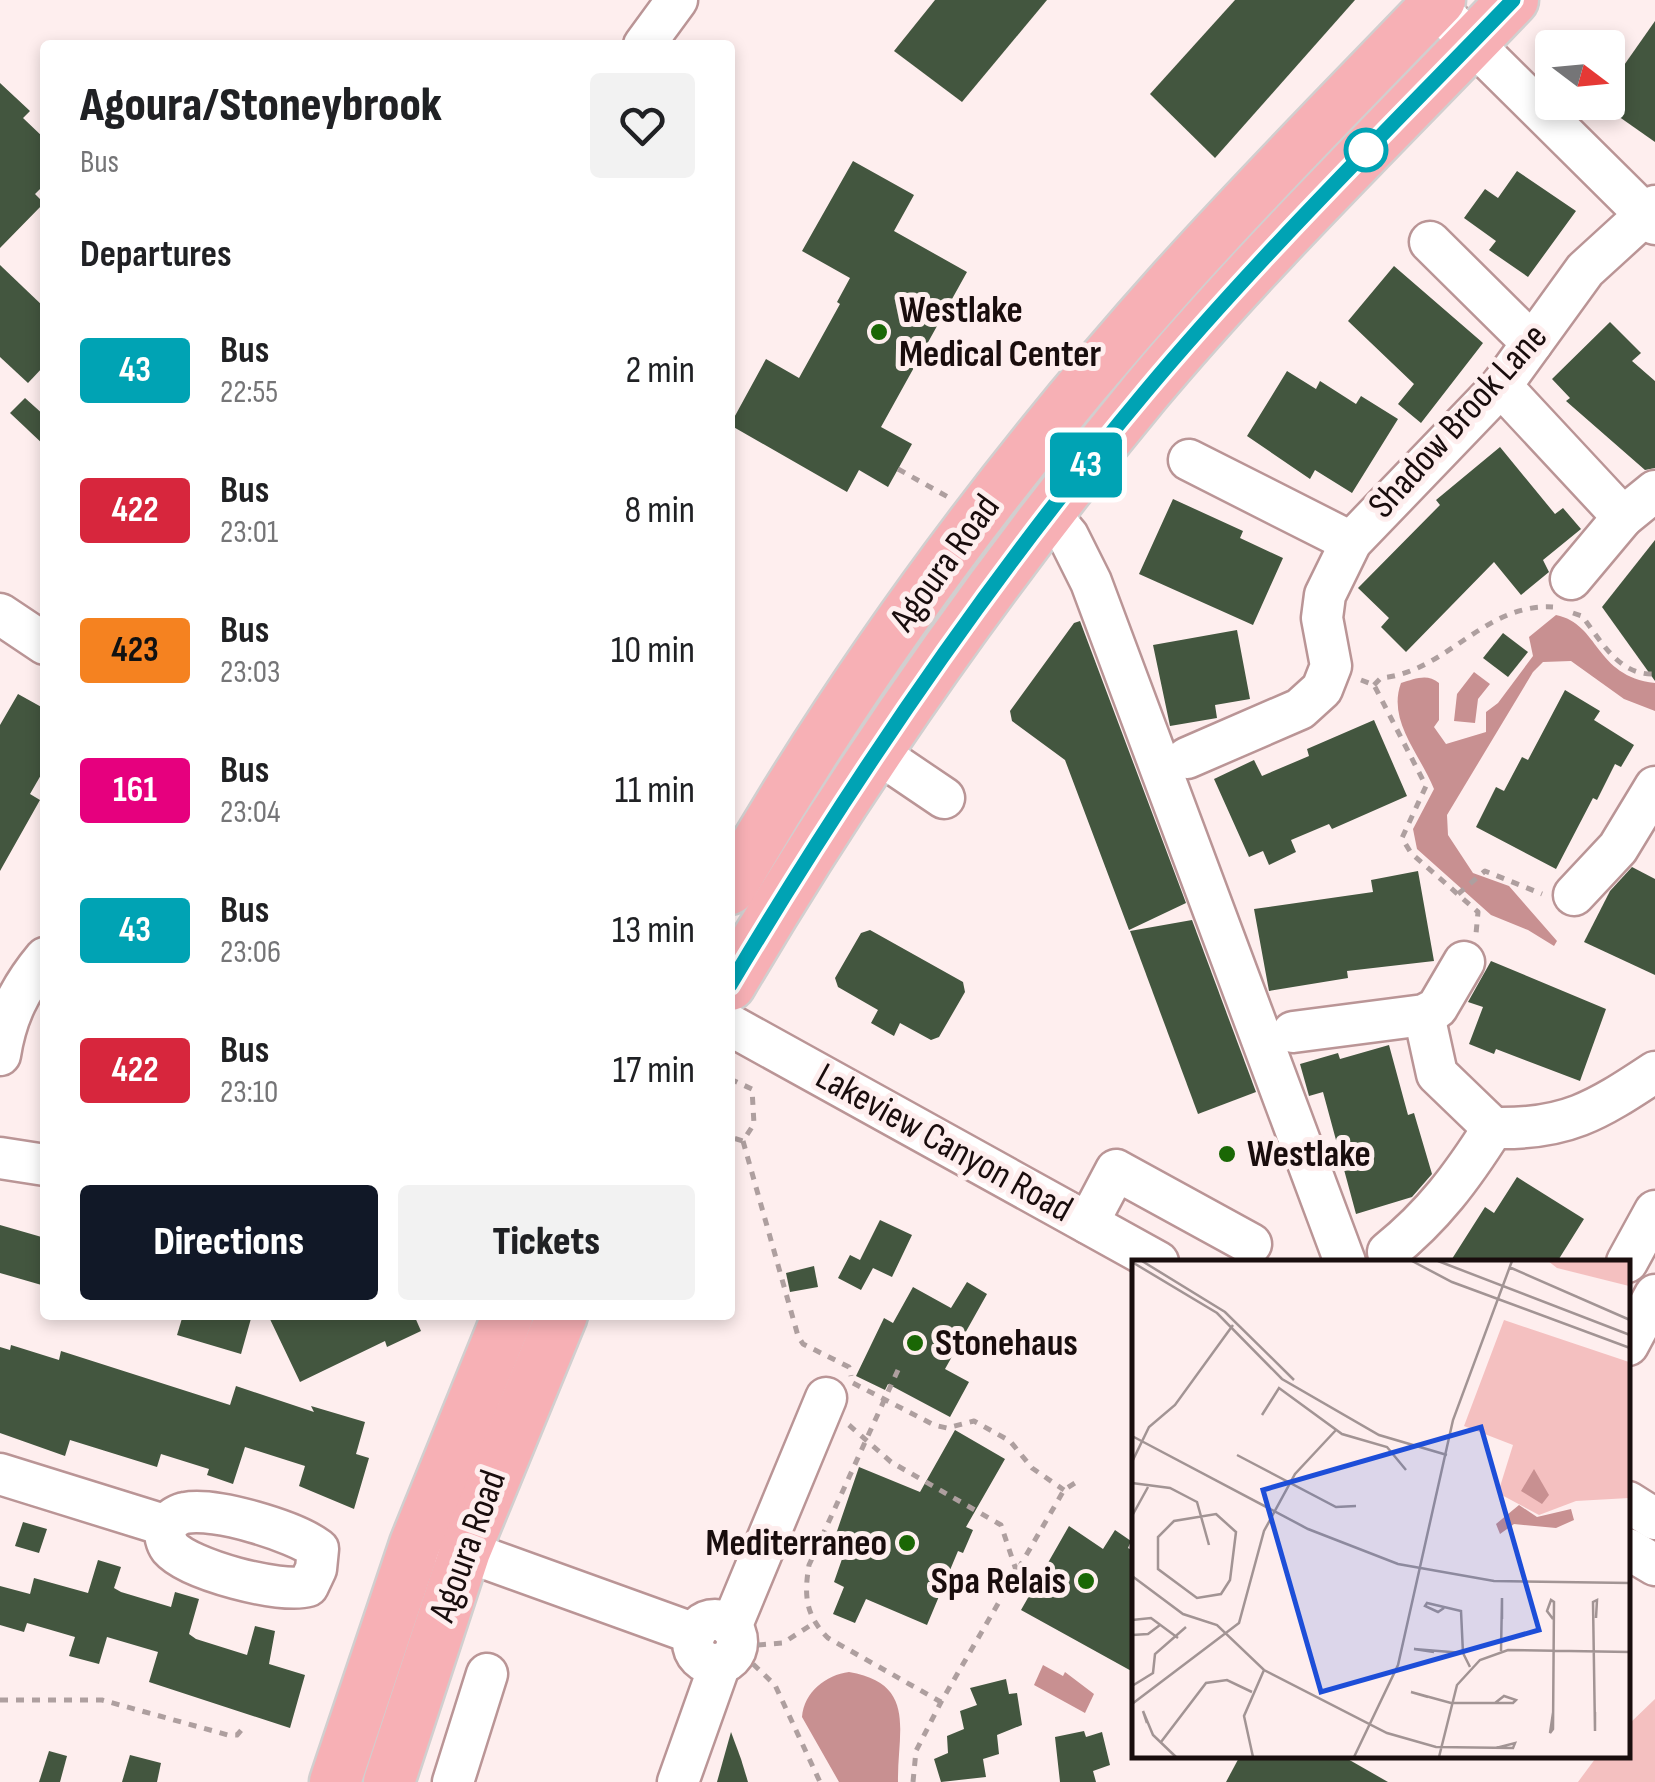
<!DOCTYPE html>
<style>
body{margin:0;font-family:"Sofia Sans Condensed",sans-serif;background:#f2f2f2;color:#202124;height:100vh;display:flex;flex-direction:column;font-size:38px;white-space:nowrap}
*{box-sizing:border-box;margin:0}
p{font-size:32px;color:#757577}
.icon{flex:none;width:55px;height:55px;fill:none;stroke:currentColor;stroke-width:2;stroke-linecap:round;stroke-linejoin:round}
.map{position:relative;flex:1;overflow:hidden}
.sheet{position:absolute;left:40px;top:40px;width:695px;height:1280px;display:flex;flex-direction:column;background:#fff;border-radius:10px;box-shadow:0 5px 15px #0003}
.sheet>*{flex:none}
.badge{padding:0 20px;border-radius:8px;font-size:35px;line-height:65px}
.needle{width:65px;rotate:106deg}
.tools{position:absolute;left:1535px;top:30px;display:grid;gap:20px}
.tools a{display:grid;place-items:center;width:90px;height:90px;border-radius:10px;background:#fff;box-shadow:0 5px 15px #0003;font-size:50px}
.map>.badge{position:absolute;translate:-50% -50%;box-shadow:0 0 0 5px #fff}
h2{padding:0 40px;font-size:38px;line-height:90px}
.round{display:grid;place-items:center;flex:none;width:105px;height:105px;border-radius:10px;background:#f2f2f2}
.summary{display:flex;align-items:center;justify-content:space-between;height:170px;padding:0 40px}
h1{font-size:48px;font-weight:800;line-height:75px}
.cta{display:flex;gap:20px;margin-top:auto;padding:20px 40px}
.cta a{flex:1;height:115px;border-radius:10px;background:#111827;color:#fff;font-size:40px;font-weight:800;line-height:115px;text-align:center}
.cta a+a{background:#f2f2f2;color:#202124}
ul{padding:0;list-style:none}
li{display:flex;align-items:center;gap:30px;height:140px;padding:0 40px}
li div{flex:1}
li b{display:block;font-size:38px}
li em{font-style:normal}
li .badge{min-width:110px;font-weight:700;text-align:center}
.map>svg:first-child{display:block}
</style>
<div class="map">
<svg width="1655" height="1782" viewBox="0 0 1655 1782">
<rect width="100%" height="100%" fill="#feeeee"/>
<polygon fill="#f4c0c0" points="1655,1699 1655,1782 1578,1782 1598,1755 1628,1754 1628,1725"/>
<g fill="#c89091">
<path d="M1556,615c44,9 38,61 99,68v28l-31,-12 -53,-38 -28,1 -10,10 -86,143 1,20 25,38 36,13 48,55 -3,5 -26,-16 -37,-15 -74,-66 -4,-20 21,-40c-14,-35 -47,-68 -33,-106 14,-4 26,-10 38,0v37l-5,7 12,17 40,-12v-20l12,-9 35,-47 -4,-19z"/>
<polygon points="1474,672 1490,684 1478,699 1475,723 1454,721 1457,694"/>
<polygon points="1043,1665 1063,1676 1065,1672 1094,1694 1085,1713 1034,1685"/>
<path d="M849,1672c69,12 48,60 49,110h-59l-37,-65c2,-25 24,-42 47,-45z"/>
</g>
<g fill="#43563f">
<polygon points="935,0 1047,0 962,102 894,51"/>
<polygon points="1235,0 1355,0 1215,158 1150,94"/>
<polygon points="1655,21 1655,142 1608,109 1608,88"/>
<polygon points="0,83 30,111 23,118 45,139 45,184 35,194 44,203 0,248"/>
<polygon points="853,161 914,195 894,231 967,272 881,427 912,444 888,487 859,470 847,492 730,425 766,359 799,378 840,304 837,302 850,278 802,251"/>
<polygon points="1517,171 1576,211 1528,277 1489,250 1496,241 1464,218 1485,189 1498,198"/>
<polygon points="0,265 45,308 45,365 28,383 0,357"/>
<polygon points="1394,266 1483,343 1421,423 1398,404 1414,384 1348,321"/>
<polygon points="1610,322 1641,353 1632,361 1655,381 1655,468 1645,470 1566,401 1570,398 1552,379"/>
<polygon points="1287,371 1316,389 1320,381 1356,404 1361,396 1398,419 1352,493 1315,470 1310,479 1247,436"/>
<polygon points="25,398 45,416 45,446 10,413"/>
<polygon points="1500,447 1555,514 1563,508 1581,529 1543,560 1549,572 1521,595 1494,562 1406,652 1381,627 1389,618 1358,588 1440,505 1436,500"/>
<polygon points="1173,499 1243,531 1240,538 1283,558 1253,625 1139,574"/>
<polygon points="1655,540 1655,681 1602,607"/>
<polygon points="1080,621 1186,903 1129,930 1065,760 1012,721 1010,711 1074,623"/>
<polygon points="1237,630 1250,699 1215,705 1217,718 1170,726 1153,645"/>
<polygon points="1503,633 1528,652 1508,677 1483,658"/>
<polygon points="1565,690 1600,711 1594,720 1634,745 1621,767 1615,764 1597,800 1593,798 1556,869 1476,827 1496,787 1504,791 1522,757 1528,760"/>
<polygon points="18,694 45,709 45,768 30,794 40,800 0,871 0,725"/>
<polygon points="1374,720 1407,796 1332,829 1329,824 1291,840 1296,852 1269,865 1263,851 1249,857 1214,779 1254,760 1262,776 1309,756 1307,749"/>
<polygon points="1632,867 1655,879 1655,975 1584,942 1610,891"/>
<polygon points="1418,871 1434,961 1347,971 1348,978 1269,991 1254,909 1373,892 1371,880"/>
<polygon points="1192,920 1256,1092 1198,1114 1130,931"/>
<polygon points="870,930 963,982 965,992 939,1037 931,1040 900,1023 894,1036 871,1023 878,1010 838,987 835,978 861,933"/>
<polygon points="1491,961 1606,1009 1580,1081 1496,1049 1494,1054 1469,1044 1483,1007 1468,1002"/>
<polygon points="1389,1045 1408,1115 1414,1113 1432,1174 1412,1197 1356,1214 1323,1092 1309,1096 1300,1064 1338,1053 1340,1059"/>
<polygon points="1517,1177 1584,1219 1557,1262 1450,1262 1485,1207 1494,1213"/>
<polygon points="880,1220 912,1235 892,1277 873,1268 861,1290 838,1278 850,1255 860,1260"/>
<polygon points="0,1225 45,1238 45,1286 0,1273"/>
<polygon points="814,1266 818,1287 790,1292 786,1273"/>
<polygon points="967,1282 987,1294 945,1369 969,1382 950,1417 888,1384 885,1390 856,1376 884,1318 893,1323 913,1287 951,1308"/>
<polygon points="183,1315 252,1315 241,1354 177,1335"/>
<polygon points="268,1315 414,1315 421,1331 387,1347 385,1341 300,1382"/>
<polygon points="11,1345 59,1360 61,1351 230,1405 236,1386 314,1412 311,1406 365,1422 356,1454 369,1458 354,1509 299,1486 305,1466 245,1447 233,1484 207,1475 209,1469 161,1454 157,1467 70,1440 65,1456 0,1433 0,1347 10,1350"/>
<polygon points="955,1430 1005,1459 966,1527 973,1530 963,1553 958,1551 927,1625 866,1599 855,1623 833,1614 844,1587 834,1582 849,1539 836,1534 859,1467 920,1492"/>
<polygon points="23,1522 47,1529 39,1553 15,1546"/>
<polygon points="1069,1526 1103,1549 1115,1530 1131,1541 1128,1548 1135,1552 1135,1673 1021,1610"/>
<polygon points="98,1560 121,1567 114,1588 121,1592 171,1607 175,1592 199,1599 189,1634 196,1639 247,1655 255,1626 275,1631 269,1664 305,1675 290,1728 149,1682 158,1652 107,1637 99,1664 69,1656 75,1637 27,1623 24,1632 0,1625 0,1586 30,1594 34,1578 88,1593"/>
<polygon points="1006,1679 1009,1694 1017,1693 1022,1725 997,1735 999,1754 983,1759 986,1777 941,1782 934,1759 948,1753 947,1736 964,1729 960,1711 977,1705 970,1688"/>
<polygon points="1084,1731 1086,1737 1102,1732 1110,1765 1093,1771 1096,1782 1060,1782 1055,1737"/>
<polygon points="731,1732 741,1759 748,1782 717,1782"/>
<polygon points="49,1751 67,1756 60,1782 39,1782"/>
<polygon points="1241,1754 1339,1754 1388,1782 1226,1782"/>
<polygon points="130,1755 161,1763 157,1782 122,1782"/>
</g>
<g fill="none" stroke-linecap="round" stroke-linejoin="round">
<g stroke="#ba9596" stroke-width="45">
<g id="minor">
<polyline points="1429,0 1655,224"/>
<polyline points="644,45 677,0"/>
<polyline points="1430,242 1532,343"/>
<polyline points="1501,386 1623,517"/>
<polyline points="1189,460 1351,542"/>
<polyline points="1048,512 1068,536 1091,582 1345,1262"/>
<polyline points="1571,579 1623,517 1655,491"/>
<polyline points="0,614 45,644"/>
<polyline points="876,752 944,798"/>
<polyline points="1187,758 1300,709 1322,689 1331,666 1322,618 1325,595 1351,542 1501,386 1585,270 1655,206"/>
<polyline points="1574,895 1618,848 1655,787"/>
<polyline points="1424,1015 1437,1074 1493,1128"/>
<polyline points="730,1025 1158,1262"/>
<polyline points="1293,1032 1424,1015 1437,1008 1464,962"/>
<path d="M0,1055c6,-39 20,-67 45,-97"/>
<path d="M1493,1128c73,2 103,-17 162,-56"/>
<polyline points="0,1158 45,1165"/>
<polyline points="1088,1223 1116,1170 1251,1244"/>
<path d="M1388,1252c45,-36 74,-75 105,-124"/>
<polyline points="1627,1262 1655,1211"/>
<polyline points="1628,1345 1655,1295"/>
<path d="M0,1474l164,51c7,-5 14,-11 21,-12 30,-6 109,18 133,36l-2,20 -8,17c-27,8 -119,-16 -138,-38 -5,-7 -5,-15 -6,-23"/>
<polyline points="1628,1502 1655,1519"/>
<polyline points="440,1542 695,1634"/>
<polyline points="1628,1549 1655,1565"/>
<circle cx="715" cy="1642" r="22"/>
<polyline points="731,1627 826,1398"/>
<polyline points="453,1782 487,1674"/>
<polyline points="678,1782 720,1664"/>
</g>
</g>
<g stroke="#d1cfcf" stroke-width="55">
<g id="major">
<path d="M730,889c125,-218 276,-422 444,-609 86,-96 177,-187 266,-280"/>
<path d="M730,985c123,-209 261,-407 416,-594 115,-137 244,-262 367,-391"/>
<polyline points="335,1782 415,1544 508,1315"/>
<polyline points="389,1782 465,1551 562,1315"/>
</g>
</g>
<g stroke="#ae9f9f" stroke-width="5" stroke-dasharray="8 8" stroke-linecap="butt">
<polyline points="898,469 948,497"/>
<path d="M1573,613l9,3c20,26 37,60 73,58"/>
<polyline points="1361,680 1374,685 1426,786 1402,838 1411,853 1478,912 1476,934"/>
<path d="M1374,685l7,-7c66,-6 103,-75 172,-71"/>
<polyline points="1458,894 1485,871 1542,894"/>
<polyline points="730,1079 752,1089 754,1124 743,1141 730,1137"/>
<polyline points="743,1141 798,1336 803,1344 849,1367 851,1376"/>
<path d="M898,1370l-89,195c-5,30 -4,50 19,73l113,64"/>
<polyline points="853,1383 934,1425 947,1428 974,1421 1010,1441 1032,1468 1064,1490"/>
<polyline points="849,1425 891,1462 1001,1525 1017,1573"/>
<polyline points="758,1645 783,1643 814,1623"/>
<polyline points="753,1664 775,1685 820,1782"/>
<polyline points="0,1700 102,1700 228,1735 237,1735 244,1727"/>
<polyline points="913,1782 916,1751 941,1702 1064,1490 1075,1483"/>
</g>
<use href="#minor" stroke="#fff" stroke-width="40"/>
<use href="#major" stroke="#f7b0b5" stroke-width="50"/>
</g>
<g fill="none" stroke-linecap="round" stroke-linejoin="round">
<g stroke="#fff" stroke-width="22">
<path id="line" d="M730,985c124,-208 260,-408 416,-594 115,-137 243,-262 367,-391"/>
</g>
<use href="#line" stroke="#00a3b4" stroke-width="15"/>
</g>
<circle fill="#fff" stroke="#00a3b4" stroke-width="5" cx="1366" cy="150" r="20"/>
<g fill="#1a6705" stroke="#feeeee" stroke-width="4">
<circle cx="879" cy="332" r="10"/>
<circle cx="1227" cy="1154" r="10"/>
<circle cx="915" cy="1343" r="10"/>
<circle cx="907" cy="1543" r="10"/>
<circle cx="1086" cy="1581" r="10"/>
</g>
<g text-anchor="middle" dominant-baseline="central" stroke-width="10" stroke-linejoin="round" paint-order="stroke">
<g font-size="38" font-weight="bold" fill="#190d0d" stroke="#feeeee" text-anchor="start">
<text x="899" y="310">Westlake<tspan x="899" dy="44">Medical Center</tspan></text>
<text x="1247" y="1154">Westlake</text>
<text x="935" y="1343">Stonehaus</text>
<text x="887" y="1543" text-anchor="end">Mediterraneo</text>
<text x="1066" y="1581" text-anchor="end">Spa Relais</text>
</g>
<g font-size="38" fill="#190d0d" stroke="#feeeee">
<text transform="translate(1458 421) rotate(-48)">Shadow Brook Lane</text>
<text transform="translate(945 563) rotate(-54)">Agoura Road</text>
<text transform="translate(944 1143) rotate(29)">Lakeview Canyon Road</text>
<text transform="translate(468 1546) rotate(-70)">Agoura Road</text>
</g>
</g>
<g transform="translate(1132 1260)">
<rect width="498" height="498" fill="#feeeee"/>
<path d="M416,1h81v25l-72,-18zM372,60l125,42v136l-53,3 -37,14 -41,-22 15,-48 -49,-19z" fill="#f4c0c0"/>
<path d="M402,209l15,26 -7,9 -21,-13zM387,245l18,12 34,-8 3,11 -18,8 -42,-4 -14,10 -4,-10z" fill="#c89091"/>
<path fill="none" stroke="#a29494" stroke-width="2.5" d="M10,1l83,51 69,68M280,1l40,21 178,66M306,1l192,74M0,2l85,51 65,66 97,56 68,20M377,7l121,53M130,155l17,-27 63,46 45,13 19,23M0,176l176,93 90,35 96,17 136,2M105,195l99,52 20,-1M0,202l17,-35 26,-22 58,-80M0,223l38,5 27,14 12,43M84,254l20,18 -6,48 -9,14 -24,4 -39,-29v-32l16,-16zM0,256l16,-29M0,316l51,38 34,11 47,45 123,63 49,14 77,1 2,-5 -19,5M312,348l-6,4 -13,-6 2,-3 34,8 2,42 7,14M0,360l19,-2 27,20M0,375l16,-1 12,-9M369,391l1,-53v21M302,392l-20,-3 49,4M0,426l21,-13 2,-19 31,-27M296,437l-17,-5 40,11h62l3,-3 -12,-4 -9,7M0,444l107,-81 25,-92 31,-57 41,-44M463,452v19l-2,-129 4,-2 -1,18M421,453l-3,20 3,-4 1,-127 -3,-2 -4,11 6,8M15,463l-4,-12 10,24 23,22M29,482l45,-59 21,-3 25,12M121,497l-9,-41 20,-46M222,497l44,-92 55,-245 59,-159M307,497l18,-72 23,-25 28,-10 122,2"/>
<path fill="#1d4ed8" fill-opacity="0.15" stroke="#1d4ed8" stroke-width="5" d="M349,167l58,203 -218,62 -58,-202z"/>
<rect width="498" height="498" fill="none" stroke="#190d0d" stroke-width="5"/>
</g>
</svg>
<div class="tools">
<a><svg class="needle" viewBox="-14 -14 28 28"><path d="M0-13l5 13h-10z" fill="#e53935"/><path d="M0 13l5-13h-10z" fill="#757577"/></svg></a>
</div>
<b class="badge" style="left:1086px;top:465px;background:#00a3b4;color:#fff">43</b>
<section class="sheet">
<div class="summary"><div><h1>Agoura/Stoneybrook</h1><p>Bus</p></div><a class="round"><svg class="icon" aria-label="heart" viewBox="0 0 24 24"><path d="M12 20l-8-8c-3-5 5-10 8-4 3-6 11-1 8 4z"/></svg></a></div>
<h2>Departures</h2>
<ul>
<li><span class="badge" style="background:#00a3b4;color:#fff">43</span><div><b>Bus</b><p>22:55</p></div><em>2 min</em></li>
<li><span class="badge" style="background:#d7263d;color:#fff">422</span><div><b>Bus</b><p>23:01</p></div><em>8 min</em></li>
<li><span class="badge" style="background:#f58220;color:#111">423</span><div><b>Bus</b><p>23:03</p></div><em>10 min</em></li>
<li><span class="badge" style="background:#e6007e;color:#fff">161</span><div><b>Bus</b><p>23:04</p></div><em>11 min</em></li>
<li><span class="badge" style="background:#00a3b4;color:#fff">43</span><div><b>Bus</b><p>23:06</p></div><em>13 min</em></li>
<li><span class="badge" style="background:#d7263d;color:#fff">422</span><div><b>Bus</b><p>23:10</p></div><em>17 min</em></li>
</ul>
<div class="cta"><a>Directions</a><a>Tickets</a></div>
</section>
</div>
